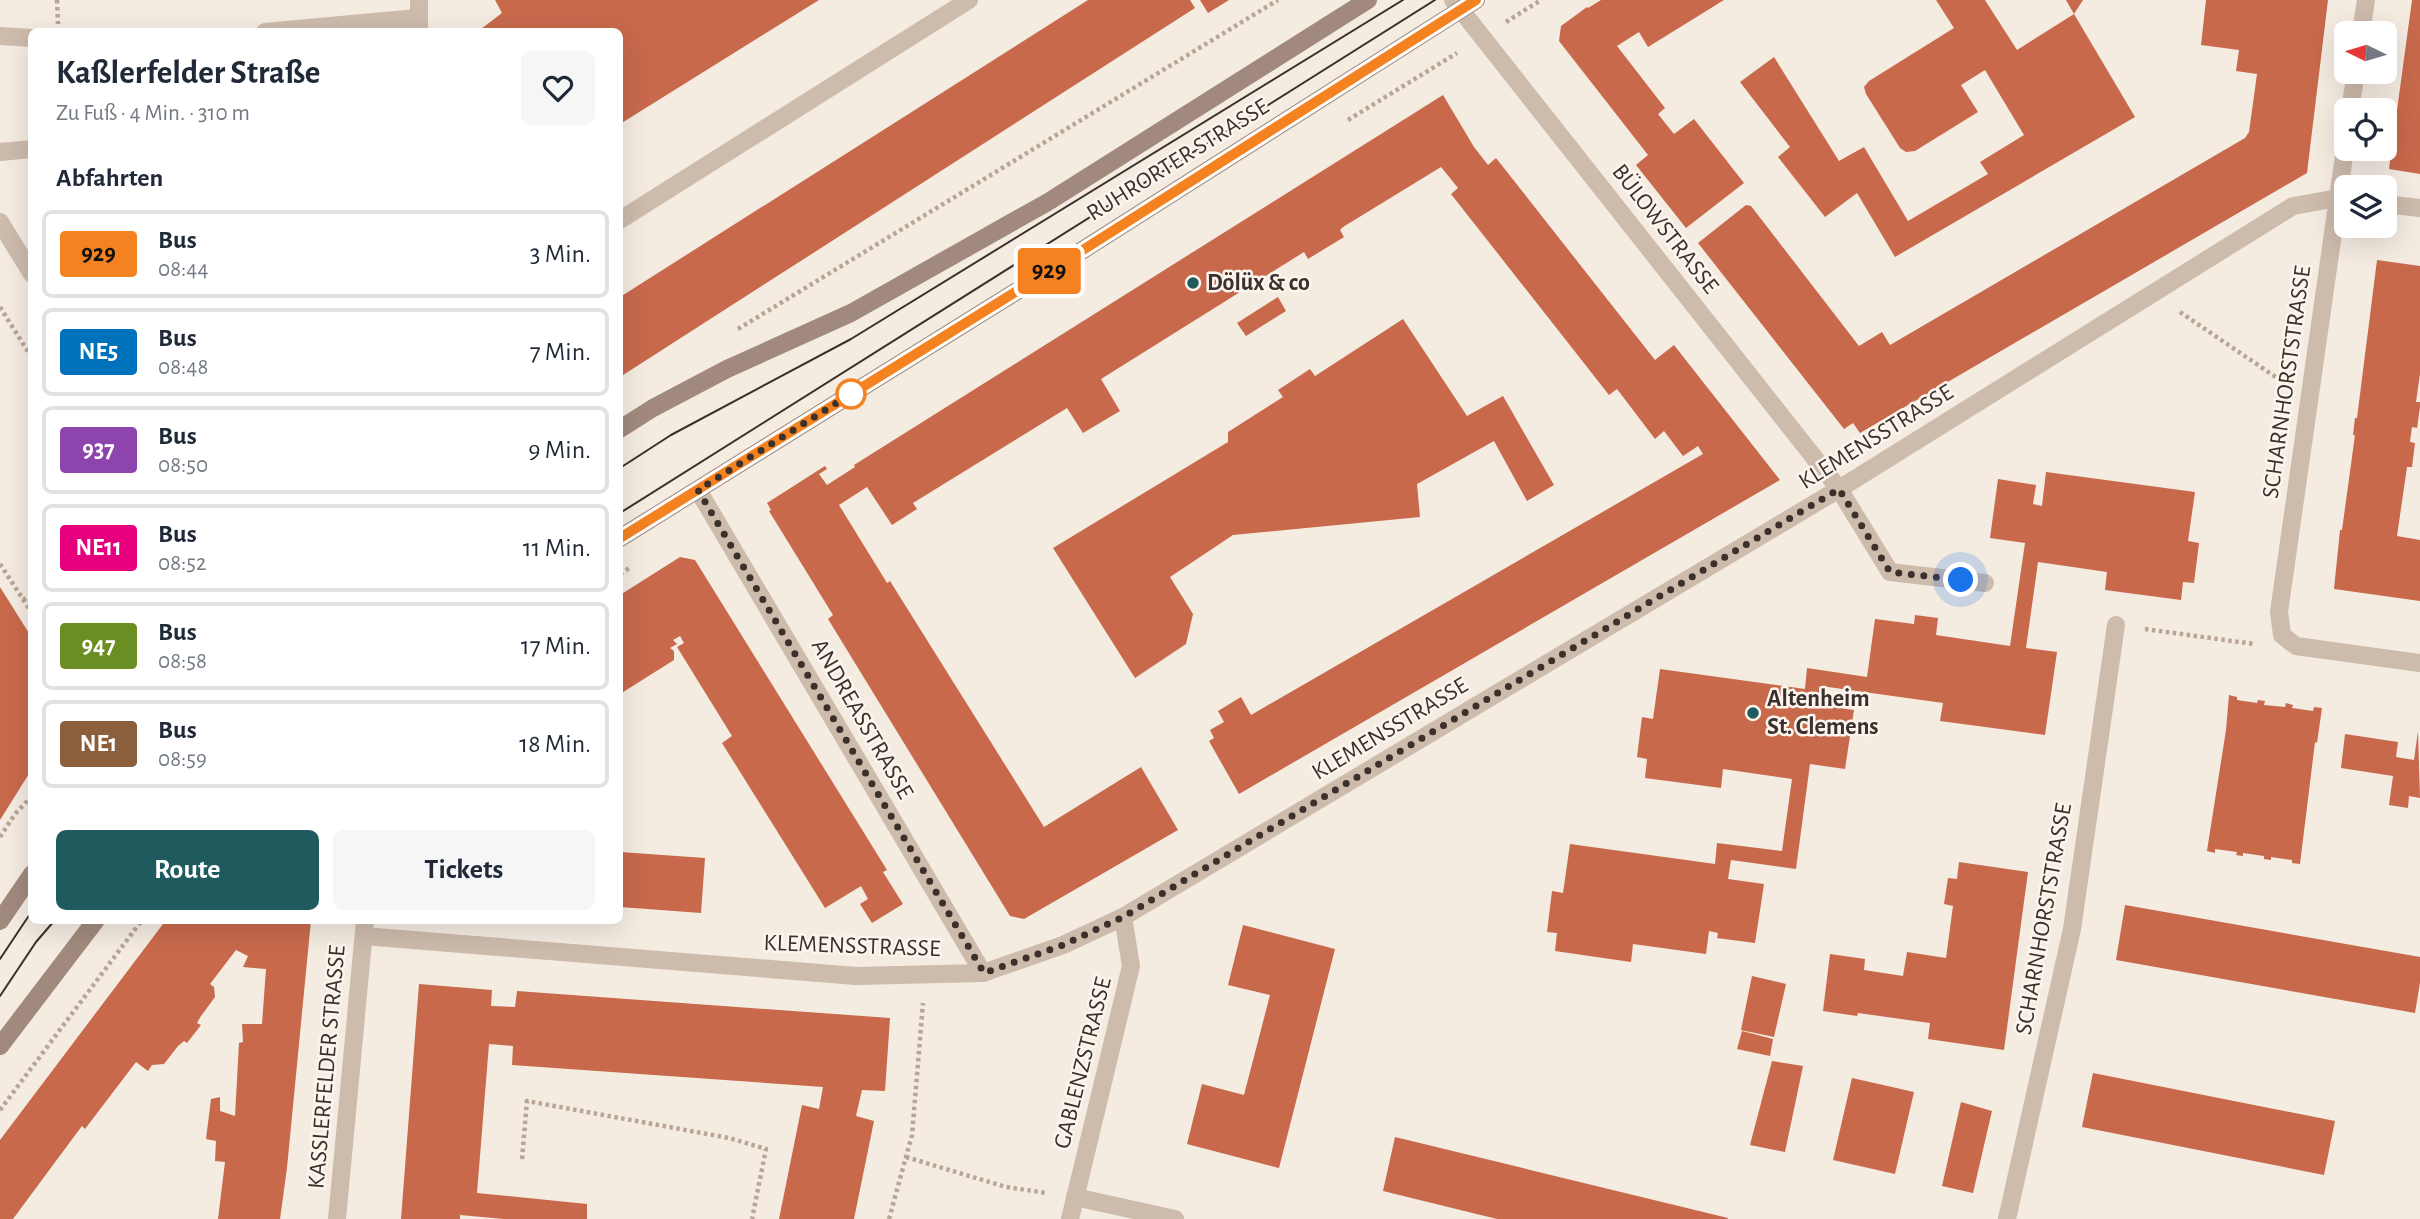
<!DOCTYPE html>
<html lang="de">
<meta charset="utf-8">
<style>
body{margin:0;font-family:"Alegreya Sans",sans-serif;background:#f6f6f7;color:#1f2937;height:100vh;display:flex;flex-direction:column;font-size:26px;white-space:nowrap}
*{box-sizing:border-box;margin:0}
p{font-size:23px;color:#747a83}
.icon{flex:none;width:38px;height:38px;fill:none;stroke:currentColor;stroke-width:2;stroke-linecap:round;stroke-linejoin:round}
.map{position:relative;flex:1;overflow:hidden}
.panel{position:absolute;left:28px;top:28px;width:595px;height:896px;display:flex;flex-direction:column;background:#fff;border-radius:10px;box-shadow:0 7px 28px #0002}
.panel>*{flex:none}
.badge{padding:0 14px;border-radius:5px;font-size:24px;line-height:46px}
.needle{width:46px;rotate:275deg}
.tools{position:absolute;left:2334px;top:21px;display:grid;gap:14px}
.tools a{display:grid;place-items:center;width:63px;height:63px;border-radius:10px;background:#fff;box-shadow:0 7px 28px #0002;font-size:35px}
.you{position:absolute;width:35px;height:35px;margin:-18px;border:5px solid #fff;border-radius:50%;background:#1a73e8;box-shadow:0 0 0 10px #1a73e833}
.map>.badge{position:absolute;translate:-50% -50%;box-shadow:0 0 0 4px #fff}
h2{padding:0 28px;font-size:26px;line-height:63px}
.round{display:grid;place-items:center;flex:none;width:74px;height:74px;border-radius:10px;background:#f6f6f7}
.headline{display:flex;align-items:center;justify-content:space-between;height:119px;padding:0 28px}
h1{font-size:33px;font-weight:600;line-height:52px}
.primary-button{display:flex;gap:14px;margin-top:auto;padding:14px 28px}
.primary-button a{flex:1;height:80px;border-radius:10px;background:#1f5a5e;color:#fff;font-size:28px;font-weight:600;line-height:80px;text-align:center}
.primary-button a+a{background:#f6f6f7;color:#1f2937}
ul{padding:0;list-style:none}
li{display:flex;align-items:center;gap:21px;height:88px;margin:0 14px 10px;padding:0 14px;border:4px solid #e0e1e3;border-radius:10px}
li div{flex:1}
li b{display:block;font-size:26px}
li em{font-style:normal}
li .badge{min-width:77px;font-weight:700;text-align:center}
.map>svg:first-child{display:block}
</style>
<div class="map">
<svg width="2420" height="1219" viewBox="0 0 2420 1219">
<rect width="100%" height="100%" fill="#f4ebe1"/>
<g fill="#c8694b">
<polygon points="495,0 819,0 620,124 620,32 477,32 502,13"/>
<polygon points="1088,0 1190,0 1195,8 620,377 620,297"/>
<polygon points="1200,0 1229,0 1208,13"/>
<polygon points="1601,0 1724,0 1648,47 1639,32 1617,46 1665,108 1658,114 1674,134 1694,119 1744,183 1686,228 1636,165 1648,155 1559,41 1561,26 1587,7 1588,8"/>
<polygon points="1936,0 1985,0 2017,50 2074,14 2135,117 1895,257 1857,193 1825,217 1778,157 1790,147 1740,82 1774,57 1839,161 1864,147 1908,221 1988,174 1980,162 2024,135 1985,70 1961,85 1978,112 1915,151 1906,152 1900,148 1866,94 1864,87 1869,81 1954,28"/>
<polygon points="2066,0 2083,0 2074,14"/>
<polygon points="2206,0 2328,0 2307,173 1860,433 1853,423 1844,429 1698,243 1746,205 1751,206 1859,346 1882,332 1890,345 2245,138 2249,132 2257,74 2236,71 2239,50 2201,45"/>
<polygon points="2412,0 2420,0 2420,174 2389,169"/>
<polygon points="1443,95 1474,147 1488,165 1496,158 1655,360 1674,345 1780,480 1239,794 1209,741 1214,738 1210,730 1224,722 1218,711 1241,697 1251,715 1703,454 1698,446 1683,456 1664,431 1655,439 1617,389 1609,395 1451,194 1458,188 1441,167 1343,227 1340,230 1344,237 1308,259 1304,252 1101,379 1120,411 1083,433 1067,408 913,503 917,509 892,525 867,487 839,505 887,583 890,581 1044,827 1141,767 1178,830 1024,919 1010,916 828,619 833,615 769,511 771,510 767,503 825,466 827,469 819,474 827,485 855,467 854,465"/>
<polygon points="2377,260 2420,266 2420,374 2416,402 2420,402 2420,407 2417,428 2412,427 2410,442 2415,443 2412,467 2407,467 2397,536 2420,540 2420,601 2334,589 2340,530 2342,530 2355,435 2353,435 2355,418 2357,418"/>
<polygon points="1278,297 1286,311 1246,336 1237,323"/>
<polygon points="1403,319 1467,416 1503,396 1554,485 1527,501 1494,441 1417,484 1420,517 1233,535 1170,577 1193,614 1186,644 1135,678 1053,548 1228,442 1228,432 1283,397 1278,390 1310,369 1315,376"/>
<polygon points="2046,472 2195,492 2188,541 2199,543 2194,583 2183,582 2181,600 2105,590 2107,572 2038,562 2026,648 2057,652 2045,735 1940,721 1943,703 1821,686 1818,705 1854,710 1845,769 1810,764 1796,869 1731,860 1728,879 1764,884 1755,943 1717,938 1718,933 1709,931 1706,954 1633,944 1631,962 1555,951 1557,933 1547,932 1552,891 1563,893 1570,844 1715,864 1717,843 1782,851 1792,779 1723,769 1721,788 1645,778 1647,759 1637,757 1642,717 1653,719 1660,669 1805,689 1807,668 1867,677 1875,619 1914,624 1915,615 1938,618 1936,635 2010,646 2025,543 1990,538 1998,479 2036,485 2033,504 2042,506"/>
<polygon points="680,557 695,560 887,870 883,872 903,904 872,923 860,904 868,899 861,886 825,908 722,743 732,736 677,647 684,643 680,636 673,640 677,644 670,648 674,651 674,660 620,694 620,595"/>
<polygon points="0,587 32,638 32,769 0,820"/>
<polygon points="2229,695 2237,697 2237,700 2257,703 2258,700 2265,701 2264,705 2285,707 2286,703 2293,705 2292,708 2313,711 2314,707 2322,708 2317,743 2315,742 2300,864 2292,863 2292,860 2271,857 2271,860 2264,859 2264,856 2243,853 2243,856 2236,855 2237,852 2215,849 2215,853 2207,851 2226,730"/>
<polygon points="2418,731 2420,798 2409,796 2408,808 2389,805 2393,776 2341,768 2345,734 2398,742 2396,757 2414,760"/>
<polygon points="620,852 705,858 701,913 620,907"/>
<polygon points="1959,862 2028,872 2004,1050 1928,1039 1930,1023 1858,1013 1857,1016 1823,1011 1830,954 1865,959 1864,970 1903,976 1907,952 1946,958 1953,906 1944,904 1948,878 1957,879"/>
<polygon points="2125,905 2420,957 2420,983 2415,1013 2116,960"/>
<polygon points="166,920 311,920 287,1168 280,1219 218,1219 225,1162 215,1161 216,1141 206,1139 211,1099 220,1097 220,1111 235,1116 239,1043 243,1042 242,1024 262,1024 266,969 243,967 248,956 236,950 210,984 214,987 215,997 201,1016 197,1023 201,1025 187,1043 184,1041 178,1046 164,1064 152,1065 148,1071 136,1062 85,1129 82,1126 70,1142 13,1219 0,1219 0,1140"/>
<polygon points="1243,925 1335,949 1279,1168 1187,1144 1202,1084 1244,1095 1270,995 1228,985"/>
<polygon points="1752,976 1786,984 1774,1037 1741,1030"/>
<polygon points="419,984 492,990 491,1006 515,1007 517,991 890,1018 885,1091 862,1090 856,1116 874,1121 854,1219 779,1219 802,1105 819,1109 823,1087 512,1065 513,1046 489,1044 477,1193 587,1204 587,1219 504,1219 460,1215 460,1219 401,1219"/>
<polygon points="1742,1031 1773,1039 1770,1056 1737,1049"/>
<polygon points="1772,1061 1803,1066 1785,1152 1750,1145"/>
<polygon points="2093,1073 2335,1121 2324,1175 2082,1127"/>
<polygon points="1852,1078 1914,1092 1895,1174 1833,1160"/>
<polygon points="1961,1102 1992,1111 1973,1193 1942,1186"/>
<polygon points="1395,1137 1728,1218 1728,1219 1497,1219 1383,1191"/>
</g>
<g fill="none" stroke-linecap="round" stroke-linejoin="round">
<g stroke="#b9a596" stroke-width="4.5" stroke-dasharray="3.5 3.5" stroke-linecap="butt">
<polyline points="57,0 58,24"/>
<polyline points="1506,22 1541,0"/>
<polyline points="1348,120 1457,53"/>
<polyline points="0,307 32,358"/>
<polyline points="2180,312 2283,382"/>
<polyline points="738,329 1278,0"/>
<polyline points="0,564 32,613"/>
<polyline points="620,574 631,567"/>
<polyline points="23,600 32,595"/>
<polyline points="2145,629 2254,644"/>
<polyline points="0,837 15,814 32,796"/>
<polyline points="0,1110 142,920"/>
<polyline points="906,1157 1006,1187 1047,1193"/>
<polyline points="522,1159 527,1101 729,1138 766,1149 752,1219"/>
<polyline points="889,1219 912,1135 923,1003"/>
</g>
<g stroke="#cdbbac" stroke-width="18">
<polyline points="265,32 417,18"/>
<polyline points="419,32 419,0"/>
<polyline points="0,36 32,38"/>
<polyline points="0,152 32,149"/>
<polyline points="620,220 969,0"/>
<polyline points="1839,489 1890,572 1985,583"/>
</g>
<g stroke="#cdbbac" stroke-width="18">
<polyline points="1453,0 1839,489"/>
<polyline points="2361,33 2366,0"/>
<polyline points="2350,110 2356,72"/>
<polyline points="2347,135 2279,612 2282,635 2296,646 2420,663"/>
<polyline points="2385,204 2420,208"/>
<polyline points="0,222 32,274"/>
<polyline points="698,490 983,973"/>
<polyline points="364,936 856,976 983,973 1063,945 1123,917 1839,489 2293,206 2338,198 2347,199"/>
<polyline points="1075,1197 1175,1219"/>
<polyline points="337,1219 365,920"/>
<polyline points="1070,1219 1131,966 1123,917"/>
<polyline points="2007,1219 2072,929 2116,625"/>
</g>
<g stroke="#a18a7d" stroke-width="18">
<polyline points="620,429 653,408 727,369 851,313 1048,202 1368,0"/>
<polyline points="620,538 1075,255 1476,0"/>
<polyline points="0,921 32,874"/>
<polyline points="0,1046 96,920"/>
</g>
<g stroke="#3b302b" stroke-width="2">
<polyline points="620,468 671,435 851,339 1403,0"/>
<polyline points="620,513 1435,0"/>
<polyline points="0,959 32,911"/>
<polyline points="0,996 36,942 55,920"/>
</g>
</g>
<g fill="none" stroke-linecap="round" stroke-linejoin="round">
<g stroke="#fff" stroke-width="16">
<polyline id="line" points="620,538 1075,255 1476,0"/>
</g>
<use href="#line" stroke="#f58220" stroke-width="10"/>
<polyline stroke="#3b302b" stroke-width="7" stroke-dasharray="0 12.6" points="851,394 854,392 698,490 984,973 1063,945 1123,917 1839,489 1890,572 1961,580"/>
</g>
<g fill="#1f5a5e" stroke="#fbf5ee" stroke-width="2.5">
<circle cx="1193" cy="283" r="7"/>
<circle cx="1753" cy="713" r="7"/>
</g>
<circle fill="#fff" stroke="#f58220" stroke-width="3.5" cx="851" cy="394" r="14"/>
<g text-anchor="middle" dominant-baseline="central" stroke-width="5" stroke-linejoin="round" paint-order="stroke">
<g font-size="24" fill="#3b302b" stroke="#fbf5ee">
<text transform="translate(1178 160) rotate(-32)">RUHRORTER STRASSE</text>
<text transform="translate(1665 229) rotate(52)">BÜLOWSTRASSE</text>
<text transform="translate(2287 382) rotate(-82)">SCHARNHORSTSTRASSE</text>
<text transform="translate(1876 437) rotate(-32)">KLEMENSSTRASSE</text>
<text transform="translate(862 719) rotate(60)">ANDREASSTRASSE</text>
<text transform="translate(1390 729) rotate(-31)">KLEMENSSTRASSE</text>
<text transform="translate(2044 919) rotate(-80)">SCHARNHORSTSTRASSE</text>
<text transform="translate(852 946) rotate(2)">KLEMENSSTRASSE</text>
<text transform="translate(1083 1063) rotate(-76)">GABLENZSTRASSE</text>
<text transform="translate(327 1067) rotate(-85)">KASSLERFELDER STRASSE</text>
</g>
<g font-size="24" font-weight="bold" fill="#3b302b" stroke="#fbf5ee" text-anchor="start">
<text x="1207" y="283">Dölüx &amp; co</text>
<text x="1767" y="699">Altenheim<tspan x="1767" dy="28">St. Clemens</tspan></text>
</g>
</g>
</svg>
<div class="tools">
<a><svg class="needle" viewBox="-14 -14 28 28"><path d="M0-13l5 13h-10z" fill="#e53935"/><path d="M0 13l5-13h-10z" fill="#747a83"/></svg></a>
<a><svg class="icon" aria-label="locate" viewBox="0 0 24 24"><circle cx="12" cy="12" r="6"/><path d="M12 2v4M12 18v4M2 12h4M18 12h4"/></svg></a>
<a><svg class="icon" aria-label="layers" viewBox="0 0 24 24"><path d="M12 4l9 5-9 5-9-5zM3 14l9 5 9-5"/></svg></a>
</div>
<div class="you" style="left:1961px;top:580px"></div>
<b class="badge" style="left:1049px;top:271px;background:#f58220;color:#111">929</b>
<section class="panel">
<div class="headline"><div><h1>Kaßlerfelder Straße</h1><p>Zu Fuß · 4 Min. · 310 m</p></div><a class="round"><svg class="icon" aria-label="heart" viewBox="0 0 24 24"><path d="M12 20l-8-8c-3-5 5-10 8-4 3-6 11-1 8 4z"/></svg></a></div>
<h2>Abfahrten</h2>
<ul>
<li><span class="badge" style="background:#f58220;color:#111">929</span><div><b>Bus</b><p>08:44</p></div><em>3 Min.</em></li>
<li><span class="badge" style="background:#0072bc;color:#fff">NE5</span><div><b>Bus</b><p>08:48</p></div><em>7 Min.</em></li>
<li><span class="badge" style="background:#8e44ad;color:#fff">937</span><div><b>Bus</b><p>08:50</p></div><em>9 Min.</em></li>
<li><span class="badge" style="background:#e6007e;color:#fff">NE11</span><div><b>Bus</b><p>08:52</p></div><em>11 Min.</em></li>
<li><span class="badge" style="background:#6b8e23;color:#fff">947</span><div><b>Bus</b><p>08:58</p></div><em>17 Min.</em></li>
<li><span class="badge" style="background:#8b5e3c;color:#fff">NE1</span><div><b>Bus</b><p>08:59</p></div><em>18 Min.</em></li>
</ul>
<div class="primary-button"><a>Route</a><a>Tickets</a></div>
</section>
</div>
